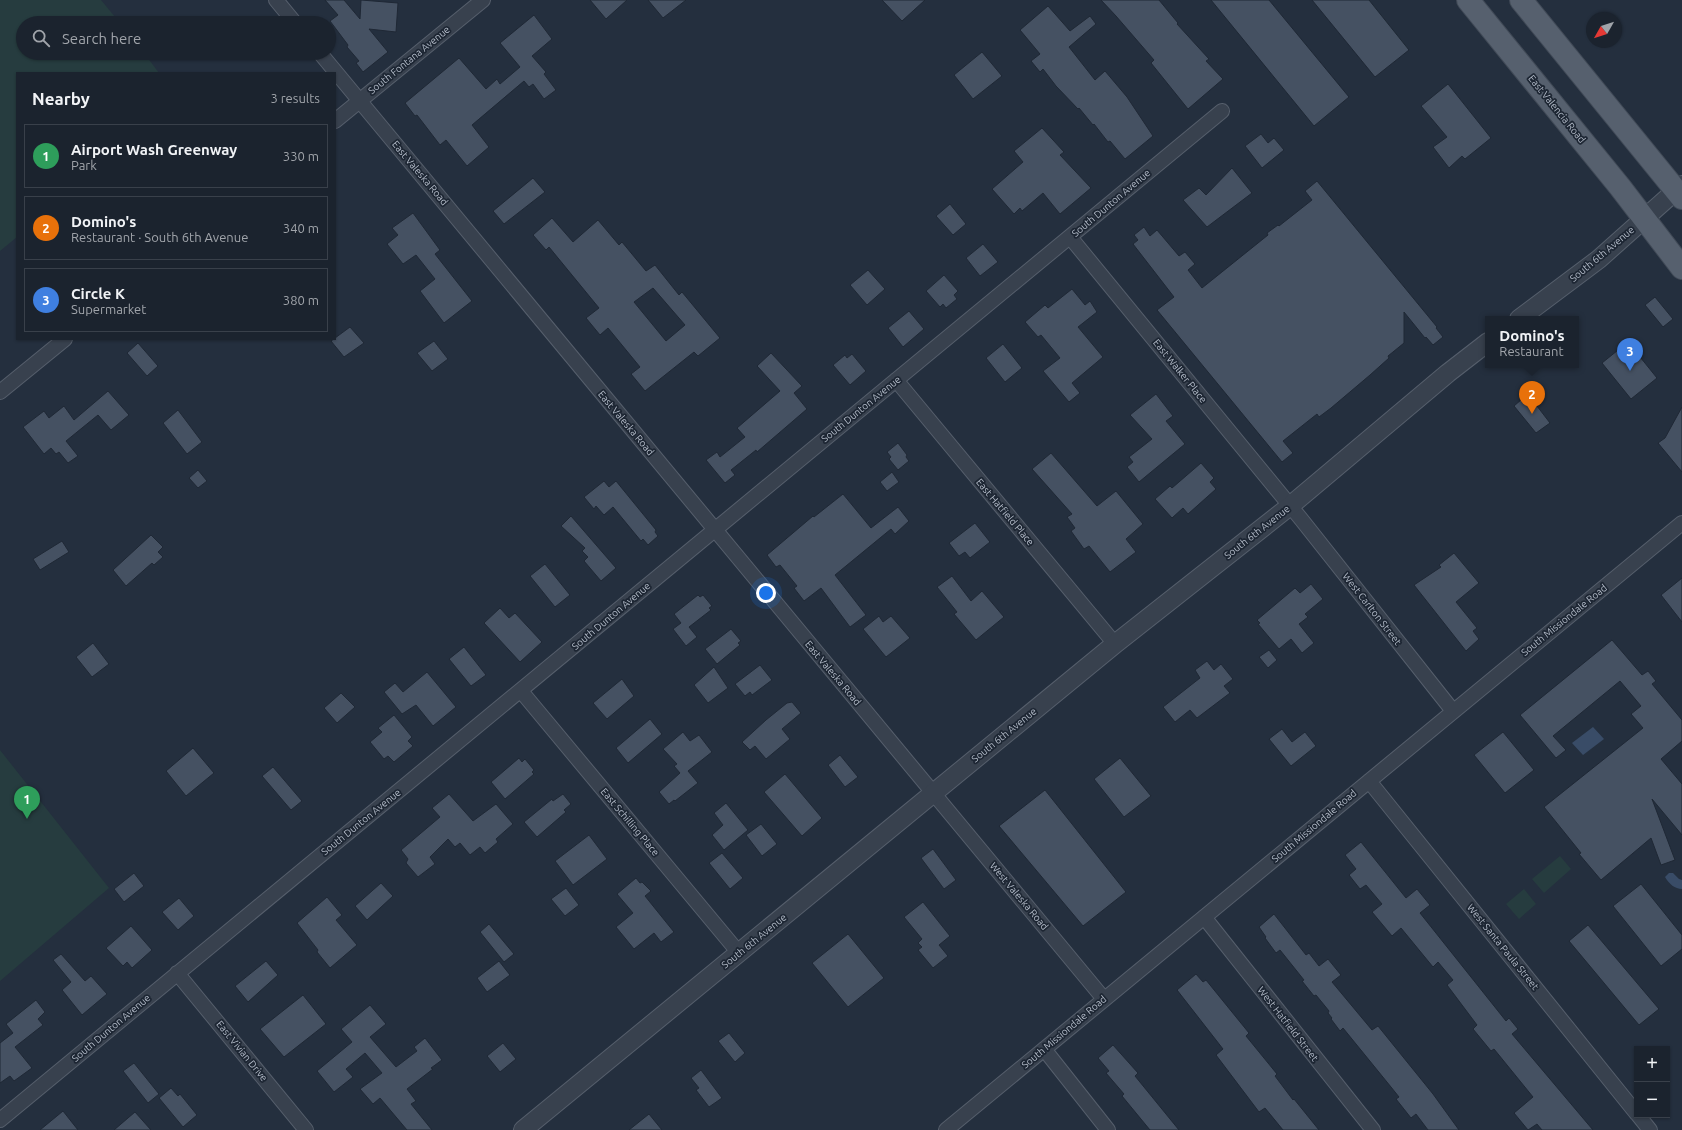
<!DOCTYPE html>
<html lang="en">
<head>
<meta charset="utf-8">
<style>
  :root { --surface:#1b232e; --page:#282f3a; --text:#f1f3f6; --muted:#a0a4aa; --line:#39404a; --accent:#8ab4f8 }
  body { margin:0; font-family:Ubuntu,sans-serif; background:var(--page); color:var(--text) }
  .controls { position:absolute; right:12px; bottom:12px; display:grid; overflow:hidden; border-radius:0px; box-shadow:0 1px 3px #0004 }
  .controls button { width:36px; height:36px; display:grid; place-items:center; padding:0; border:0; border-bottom:1px solid var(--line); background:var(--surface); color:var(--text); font:20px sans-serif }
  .compass { position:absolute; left:1586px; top:12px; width:36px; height:36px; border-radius:50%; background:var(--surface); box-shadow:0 1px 3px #0004; rotate:231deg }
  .you { position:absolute; left:766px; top:593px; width:14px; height:14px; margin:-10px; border:3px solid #fff; border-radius:50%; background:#1a73e8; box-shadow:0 0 0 6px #1a73e833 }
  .badge { display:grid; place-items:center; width:26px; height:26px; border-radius:50%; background:var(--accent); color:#fff; font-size:13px; font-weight:700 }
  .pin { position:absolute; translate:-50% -33px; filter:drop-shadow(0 1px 2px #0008) }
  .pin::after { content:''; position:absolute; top:21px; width:14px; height:12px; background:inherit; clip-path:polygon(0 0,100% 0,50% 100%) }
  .popup { position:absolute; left:1485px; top:316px; width:94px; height:52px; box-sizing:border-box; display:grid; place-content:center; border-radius:0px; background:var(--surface); filter:drop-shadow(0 1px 3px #0005); font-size:13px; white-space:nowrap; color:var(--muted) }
  .popup b { font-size:15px; color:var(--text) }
  .popup::after { content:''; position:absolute; left:50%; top:100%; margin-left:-8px; border:8px solid transparent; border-top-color:var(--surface) }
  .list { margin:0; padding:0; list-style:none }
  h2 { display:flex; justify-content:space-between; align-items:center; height:52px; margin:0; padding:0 16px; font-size:17px }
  h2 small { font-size:13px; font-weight:400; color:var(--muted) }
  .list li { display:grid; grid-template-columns:26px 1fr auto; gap:12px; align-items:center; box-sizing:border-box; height:64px; margin:0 8px 8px; padding:0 8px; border:1px solid var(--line); border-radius:0px }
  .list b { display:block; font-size:15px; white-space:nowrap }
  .list p { margin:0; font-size:13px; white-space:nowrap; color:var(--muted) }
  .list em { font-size:13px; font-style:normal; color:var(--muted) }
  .icon { flex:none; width:22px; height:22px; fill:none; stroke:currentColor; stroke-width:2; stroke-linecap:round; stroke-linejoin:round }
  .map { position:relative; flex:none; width:1682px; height:1130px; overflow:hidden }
  .search { position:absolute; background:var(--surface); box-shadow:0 1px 3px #0004; left:16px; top:16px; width:320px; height:44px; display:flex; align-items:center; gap:10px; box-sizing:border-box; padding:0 14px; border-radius:22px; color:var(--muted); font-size:15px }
  .panel { position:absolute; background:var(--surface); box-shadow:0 1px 3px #0004; left:16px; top:72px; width:320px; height:268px; border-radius:0px }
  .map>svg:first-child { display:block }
</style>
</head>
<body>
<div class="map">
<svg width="1682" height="1130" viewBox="0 0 1682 1130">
  <rect width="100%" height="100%" fill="#242f3e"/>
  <path fill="#263c3f" d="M0,0H101L120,23H23V53H144L159,73H17V237L0,251Z
    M0,750L109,888L0,981Z
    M1560,856L1571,869L1544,893L1532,879Z
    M1524,889L1536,904L1519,919L1506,904Z"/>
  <path fill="#394c67" d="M1593,727L1604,739L1583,755L1572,743Z
    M1669,873H1673L1679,879L1682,880V889C1675,889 1669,884 1665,877Z"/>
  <path fill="#455162" stroke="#1f2835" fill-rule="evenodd" d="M325,0H344L360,19L361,0L398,3L396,32L369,29L388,52L363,72L356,63L359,61L347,47L348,45L330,21L338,15Z
    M590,0H627L606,19Z
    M648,0H686L663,18Z
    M882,0H925L902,21Z
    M1101,0H1159L1178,23L1177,24L1209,59L1206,61L1223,79L1188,109L1151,63L1154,60L1116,16Z
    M1211,0H1269L1349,97L1314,126Z
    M1312,0H1369L1409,50L1375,77Z
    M1048,6L1070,31L1090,16L1096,24L1069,47L1095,80L1105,71L1127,97L1153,136L1125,159L1110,141L1108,142L1094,124L1093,125L1079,108L1078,109L1056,86L1043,69L1040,72L1031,61L1040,54L1020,30Z
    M534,15L552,39L532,56L546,72L544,74L556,90L544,99L533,84L529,87L524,81L472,125L489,147L467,166L446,140L440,145L417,115L415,116L405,103L459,58L486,89L497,79L500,84L520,67L500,43Z
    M982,52L1002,76L973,99L954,75Z
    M1448,84L1491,138L1465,159L1462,156L1449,168L1433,147L1447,137L1421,106Z
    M1042,128L1064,152L1060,155L1091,188L1060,214L1043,193L1022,211L1020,208L1014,214L992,189L1023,162L1014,151Z
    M1261,134L1268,143L1274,138L1284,150L1262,168L1245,146Z
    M1232,168L1252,193L1207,227L1183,200L1199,188L1206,195Z
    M533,178L545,192L504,224L493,211Z
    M1317,181L1437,327L1436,328L1443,337L1433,345L1426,337L1425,338L1404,312V343L1388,356L1389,358L1370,375L1331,408L1319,417L1317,414L1283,441L1293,453L1282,462L1157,310L1174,297L1133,244L1138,240L1134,235L1144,227L1150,236L1157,230L1179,256L1185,252L1195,264L1188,270L1202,288L1268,235L1267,233L1278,225L1279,226L1312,200L1305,191Z
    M950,204L966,224L953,235L936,216Z
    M413,213L440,250L435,254L472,301L444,323L420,291L435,279L416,255L403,264L387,244L398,235L392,228Z
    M552,218L573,242L598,220L619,245L622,242L646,271L655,265L679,295L682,292L720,338L698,356L694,352L645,391L631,374L640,367L608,328L600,335L586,318L599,308L549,247L546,250L533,235ZM653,288L685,325L666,341L634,302Z
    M983,244L998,262L980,276L966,258Z
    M868,270L885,289L867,305L850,285Z
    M944,275L958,291L954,295L957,299L946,308L943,304L940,307L926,291Z
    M1072,289L1085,305L1090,301L1097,312L1078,327L1103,357L1072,383L1080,393L1069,402L1043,371L1060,358L1041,335L1038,337L1025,322L1045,305L1048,308Z
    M1655,297L1673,319L1663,327L1645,305Z
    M909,311L924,329L903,347L888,328Z
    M350,327L364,343L344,357L331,341Z
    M434,341L448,359L432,371L417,353Z
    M1628,342L1657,378L1631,399L1602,363Z
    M138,343L158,366L147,376L127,353Z
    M1003,344L1022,368L1005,382L986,358Z
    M771,353L802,386L794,393L807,409L757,452L756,450L731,470L735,475L725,483L706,460L717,452L720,457L745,437L737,428L780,391L757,366Z
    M852,354L866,371L850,385L833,365L845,355L847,358Z
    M108,391L129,415L111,430L98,415L66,441L78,456L68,463L59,452L56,454L51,448L44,454L23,427L44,411L49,418L64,406L74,420Z
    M1530,392L1540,404L1537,406L1550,423L1536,433L1514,406Z
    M1156,394L1173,416L1166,421L1185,444L1139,482L1127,467L1133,462L1129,457L1152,439L1130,415Z
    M1682,407V472L1658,443L1665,438Z
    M178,410L202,442L187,454L163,423Z
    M898,443L907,455L906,457L909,461L898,470L889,459L891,457L887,452Z
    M1051,453L1097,506L1116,491L1143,524L1126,539L1136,552L1110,572L1089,546L1084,549L1071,531L1075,528L1067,517L1072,514L1032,469Z
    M1201,463L1214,478L1210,482L1216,489L1188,514L1183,508L1172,518L1155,499L1170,486L1172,488Z
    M198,470L207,481L198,488L189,478Z
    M892,472L899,482L887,491L880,482Z
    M604,481L609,487L616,481L656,530L655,532L658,536L648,545L643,539L641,541L613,507L604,515L596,506L594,509L584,497Z
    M843,494L871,528L898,507L909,521L895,534L891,529L835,575L866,615L850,627L821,588L804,601L794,588L797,586L780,565L776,567L767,555L813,516L814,517Z
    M571,516L616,568L601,581L584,561L588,557L582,551L585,548L561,526Z
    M975,523L990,542L970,558L965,552L959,556L949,543Z
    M151,535L163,547L158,552L163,557L154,565L152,563L126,586L113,570Z
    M62,541L69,552L40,570L33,559Z
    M1454,553L1479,583L1456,602L1477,628L1473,631L1479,639L1466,651L1414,585L1441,567L1439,565Z
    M545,564L570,595L555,607L530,576Z
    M952,576L971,601L982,591L1004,617L976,640L954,614L957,612L937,587Z
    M1682,578V622L1661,595Z
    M1311,584L1323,599L1305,614L1308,617L1299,624L1314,643L1302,653L1291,639L1279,649L1258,624L1260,623L1257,620L1295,588L1300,593Z
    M698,595L700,597L703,595L712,606L709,608L711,610L689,627L697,637L686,646L673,629L681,623L674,614Z
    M500,608L509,618L515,613L542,642L520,662L484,623Z
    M879,616L883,622L891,616L910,638L886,657L863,629Z
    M731,629L741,641L738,643L740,645L717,664L705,649Z
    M1612,640L1642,675L1648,671L1656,681L1652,684L1682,720V741L1661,759L1682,784V835L1652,799L1675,860L1661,865L1651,838L1601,880L1579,854L1581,853L1544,807L1643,728L1631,714L1641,706L1620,681L1553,736L1566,750L1556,758L1520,715Z
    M93,643L109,664L92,677L76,657Z
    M464,647L486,675L471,686L449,659Z
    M1269,650L1277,660L1268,668L1259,657Z
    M1207,661L1214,670L1221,664L1233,679L1224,686L1230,693L1197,718L1190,710L1175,722L1163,707L1200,678L1195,670Z
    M760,665L772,680L752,695L750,692L745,696L735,684Z
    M714,667L728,688L708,703L694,685Z
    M427,672L456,707L433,726L416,705L402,714L384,692L395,683L403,692Z
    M622,679L634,696L607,719L593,703Z
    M341,693L355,707L337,723L324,708Z
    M792,702L801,713L782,729L790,739L766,759L755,746L750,750L742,742L766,720L787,703Z
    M394,715L412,737L408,741L413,746L394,762L388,756L384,759L370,742L382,732L378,728Z
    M650,719L662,734L628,763L616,748Z
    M1282,729L1292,742L1305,732L1316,746L1291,766L1269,739Z
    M683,732L690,741L699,735L712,752L688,771L698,783L675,801L674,800L669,804L659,792L680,773L674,766L677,764L663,749Z
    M1503,732L1534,770L1505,793L1474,755Z
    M193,748L214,773L186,796L166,771Z
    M840,755L858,777L845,787L828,765Z
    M519,758L522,762L525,759L534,770L532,772L534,774L505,799L491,782Z
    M1120,758L1151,796L1124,817L1094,779Z
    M273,767L302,801L291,810L262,776Z
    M785,774L822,818L802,836L764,792Z
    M1045,790L1126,892L1083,926L999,826Z
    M449,794L473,821L496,804L513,824L496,839L498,842L485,853L480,847L470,855L460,843L455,847L448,839L430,857L435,864L418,877L406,863L408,859L401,850L440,817L432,808Z
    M563,794L571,804L564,810L566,812L537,837L524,822L552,799L553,801Z
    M726,803L748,830L724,850L712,835L723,825L714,813Z
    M761,824L777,844L762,856L746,835Z
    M589,835L607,859L573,885L555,861Z
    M1361,842L1406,898L1417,889L1430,905L1420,913L1506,1021L1509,1018L1518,1029L1512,1034L1593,1130H1542L1537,1124L1528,1130L1514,1113L1533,1097L1494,1049L1491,1051L1473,1029L1477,1025L1447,985L1453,980L1438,962L1433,967L1401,928L1392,936L1372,912L1382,904L1366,885L1360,889L1349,875L1356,869L1345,855Z
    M933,849L956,880L944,889L921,858Z
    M722,853L743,878L730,889L709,863Z
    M134,873L144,886L124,902L114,889Z
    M636,878L640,883L642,882L651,891L645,896L674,932L661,942L654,933L634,949L616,927L633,913L617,894Z
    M381,883L393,896L367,920L355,906Z
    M1641,884L1682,935V949L1661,966L1613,906Z
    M566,888L579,905L565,916L551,899Z
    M327,897L342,915L336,920L357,945L330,968L317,952L318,950L297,923Z
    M179,898L194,916L178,930L162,912Z
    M923,902L950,936L939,945L948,956L933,968L918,950L922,947L918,943L922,939L904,917Z
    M1274,914L1306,955L1309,953L1319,966L1328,959L1341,975L1332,982L1372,1030L1378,1026L1433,1094L1459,1130H1428L1416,1114L1411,1118L1396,1099L1399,1097L1391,1087L1343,1028L1340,1031L1331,1019L1332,1018L1328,1013L1329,1011L1316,995L1314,996L1302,981L1304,980L1280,950L1276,953L1265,938L1266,937L1259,927Z
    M489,924L514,954L504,962L480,932Z
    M1588,925L1659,1009L1639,1025L1569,941Z
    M131,926L152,950L132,968L127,962L123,966L106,948Z
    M848,934L884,978L848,1007L812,963Z
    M61,954L85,981L91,976L107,994L82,1015L62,990L71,982L53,960Z
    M266,961L278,975L248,1002L235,986Z
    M499,961L510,975L487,992L477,978Z
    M1196,974L1203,982L1206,980L1249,1033L1246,1036L1277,1074L1275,1076L1293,1100L1294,1099L1319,1130H1283L1265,1108L1259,1112L1216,1055L1223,1049L1177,990Z
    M303,995L326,1024L284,1057L260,1029Z
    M36,1000L45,1012L38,1019L43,1025L15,1047L32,1068L14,1081L10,1076L0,1083V1043L13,1033L6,1024Z
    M370,1005L386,1024L370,1037L396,1067L417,1051L414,1047L425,1038L442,1060L431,1068L433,1069L407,1089L416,1101L411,1104L432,1130H407L380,1098L373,1104L360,1089L382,1073L365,1053L346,1069L353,1077L334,1092L317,1071L352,1042L341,1029Z
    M729,1033L745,1053L735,1062L718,1041Z
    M503,1043L516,1059L500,1072L487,1056Z
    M1113,1045L1138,1073L1135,1076L1179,1130H1150L1122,1096L1124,1094L1106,1073L1109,1071L1098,1058Z
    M134,1063L159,1094L148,1103L123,1071Z
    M701,1070L722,1098L709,1107L696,1090L699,1088L691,1078Z
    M171,1088L178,1096L180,1094L197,1115L183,1127L159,1098Z
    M63,1111L78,1130H40Z
    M135,1112L151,1130H114Z
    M649,1114L662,1130H629Z"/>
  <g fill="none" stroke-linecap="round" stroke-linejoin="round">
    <g stroke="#565f6c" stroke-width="16">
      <path id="minor" d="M276,0L295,23
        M320,53L1104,999
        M335,121L483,0
        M1070,237L1301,519L1453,711
        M896,380L1115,644
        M0,392L65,339
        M521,691L739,953
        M1369,781L1637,1114
        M1204,917L1373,1130
        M177,973L306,1130
        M1044,1049L1108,1130
        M1638,1115L1650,1130
        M0,1120L1222,111
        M946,1130L1682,523"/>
    </g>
    <g stroke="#565f6c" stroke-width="20">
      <path id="tertiary" d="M1519,319L1599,259L1682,185
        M523,1130L1115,644L1290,506L1448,373L1488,342"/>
    </g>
    <g stroke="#414a57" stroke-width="24">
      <path id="primary" d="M1468,0L1620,187L1682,268
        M1521,0L1682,198"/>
    </g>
    <use href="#minor" stroke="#38414e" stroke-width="14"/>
    <use href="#tertiary" stroke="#38414e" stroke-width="18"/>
    <use href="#primary" stroke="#56606e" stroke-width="22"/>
  </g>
  <g text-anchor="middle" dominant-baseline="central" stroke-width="3.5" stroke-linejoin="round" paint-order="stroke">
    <g font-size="10" fill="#b4bcc9" stroke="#1d2633">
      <text transform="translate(409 60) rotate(-39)">South Fontana Avenue</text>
      <text transform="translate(1557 109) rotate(51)">East Valencia Road</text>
      <text transform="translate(420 173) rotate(50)">East Valeska Road</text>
      <text transform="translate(1111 203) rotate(-40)">South Dunton Avenue</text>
      <text transform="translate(1602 254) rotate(-40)">South 6th Avenue</text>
      <text transform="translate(1180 371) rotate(51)">East Walker Place</text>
      <text transform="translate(861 409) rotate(-39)">South Dunton Avenue</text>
      <text transform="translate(626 423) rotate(50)">East Valeska Road</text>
      <text transform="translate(1005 512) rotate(50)">East Hatfield Place</text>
      <text transform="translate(1257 532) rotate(-38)">South 6th Avenue</text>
      <text transform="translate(1372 609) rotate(52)">West Carlton Street</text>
      <text transform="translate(611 616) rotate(-40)">South Dunton Avenue</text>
      <text transform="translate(1564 620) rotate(-39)">South Missiondale Road</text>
      <text transform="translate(833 673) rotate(50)">East Valeska Road</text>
      <text transform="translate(1004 735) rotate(-39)">South 6th Avenue</text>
      <text transform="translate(361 822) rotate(-39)">South Dunton Avenue</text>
      <text transform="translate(630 822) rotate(50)">East Schilling Place</text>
      <text transform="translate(1314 826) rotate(-40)">South Missiondale Road</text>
      <text transform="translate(1019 896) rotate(50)">West Valeska Road</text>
      <text transform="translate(754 941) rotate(-39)">South 6th Avenue</text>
      <text transform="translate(1503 947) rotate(51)">West Santa Paula Street</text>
      <text transform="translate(1288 1024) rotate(52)">West Hatfield Street</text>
      <text transform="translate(111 1028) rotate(-40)">South Dunton Avenue</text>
      <text transform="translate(1064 1032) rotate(-40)">South Missiondale Road</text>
      <text transform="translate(242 1051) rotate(51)">East Vivian Drive</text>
    </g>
  </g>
</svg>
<div class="controls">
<button>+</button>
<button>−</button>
</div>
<svg class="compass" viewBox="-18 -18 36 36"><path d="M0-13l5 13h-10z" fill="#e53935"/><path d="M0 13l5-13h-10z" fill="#a0a4aa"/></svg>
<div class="you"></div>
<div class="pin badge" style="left:27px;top:819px;background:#2e9e5b">1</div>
<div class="pin badge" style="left:1532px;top:414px;background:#e8710a">2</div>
<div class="popup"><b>Domino's</b>Restaurant</div>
<div class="pin badge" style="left:1630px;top:371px;background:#3f7fe0">3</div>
<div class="search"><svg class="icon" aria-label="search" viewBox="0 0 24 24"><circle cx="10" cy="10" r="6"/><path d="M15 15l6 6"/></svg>Search here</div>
<section class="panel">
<h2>Nearby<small>3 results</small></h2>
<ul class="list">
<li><span class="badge" style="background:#2e9e5b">1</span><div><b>Airport Wash Greenway</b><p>Park</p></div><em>330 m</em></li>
<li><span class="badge" style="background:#e8710a">2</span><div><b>Domino's</b><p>Restaurant · South 6th Avenue</p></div><em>340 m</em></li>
<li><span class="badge" style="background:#3f7fe0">3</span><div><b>Circle K</b><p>Supermarket</p></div><em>380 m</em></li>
</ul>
</section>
</div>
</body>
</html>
